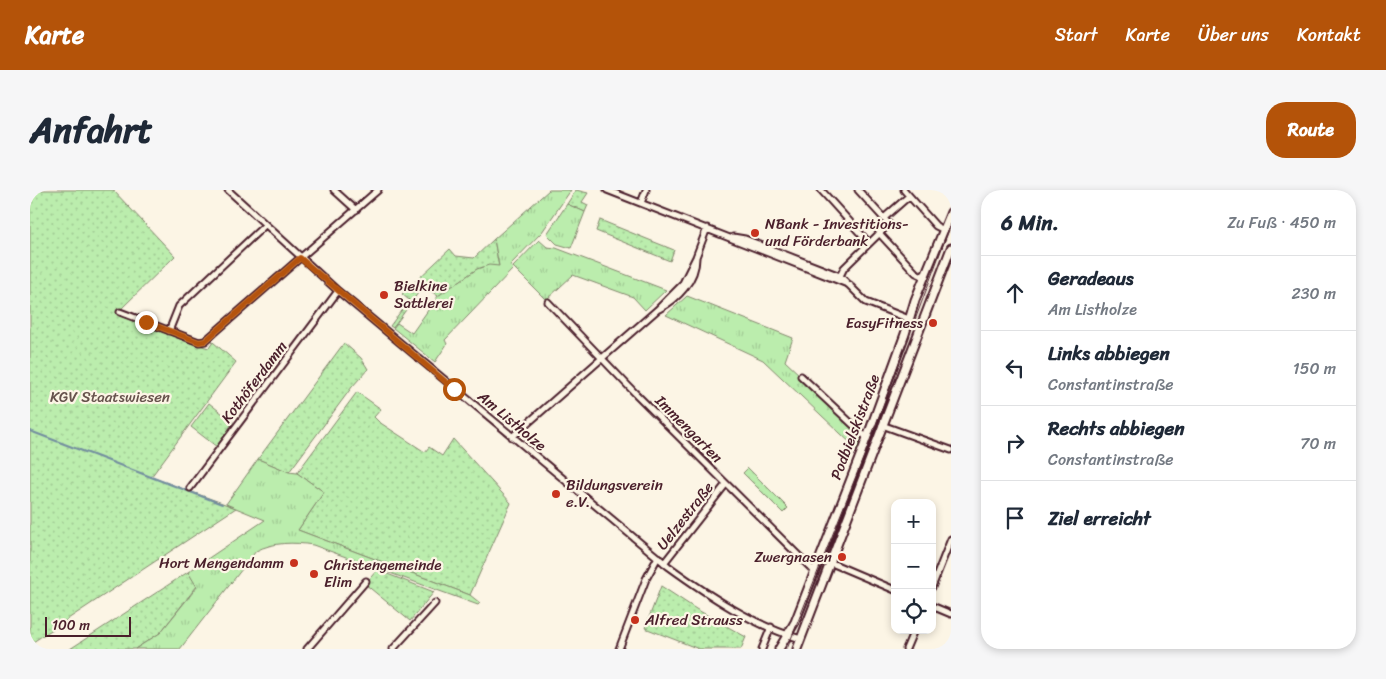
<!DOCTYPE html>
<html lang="de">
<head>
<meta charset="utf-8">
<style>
  :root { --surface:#fff; --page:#f6f6f7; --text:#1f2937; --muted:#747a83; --line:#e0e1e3; --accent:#b45309 }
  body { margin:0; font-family:Sriracha,sans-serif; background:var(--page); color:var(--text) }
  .controls { position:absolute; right:15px; bottom:15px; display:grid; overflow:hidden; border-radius:10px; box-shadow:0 2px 8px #0003 }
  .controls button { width:45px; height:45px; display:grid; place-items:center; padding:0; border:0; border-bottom:1px solid var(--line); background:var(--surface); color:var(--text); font:25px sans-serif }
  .scale { position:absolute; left:15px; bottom:12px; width:86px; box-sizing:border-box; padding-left:5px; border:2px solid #4a1f2b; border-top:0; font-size:14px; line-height:18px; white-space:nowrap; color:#4a1f2b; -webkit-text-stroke:4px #fcf5e5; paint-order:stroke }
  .stop { position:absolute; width:15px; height:15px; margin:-11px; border:4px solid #b45309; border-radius:50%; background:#fff }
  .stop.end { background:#b45309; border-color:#fff; box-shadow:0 1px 5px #0008 }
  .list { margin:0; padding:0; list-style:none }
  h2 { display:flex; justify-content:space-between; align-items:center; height:65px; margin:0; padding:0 20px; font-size:21px }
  h2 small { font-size:16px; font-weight:400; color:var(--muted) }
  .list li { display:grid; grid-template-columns:32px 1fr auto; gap:15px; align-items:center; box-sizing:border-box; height:75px; padding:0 20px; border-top:1px solid var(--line) }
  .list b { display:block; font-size:19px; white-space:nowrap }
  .list p { margin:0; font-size:16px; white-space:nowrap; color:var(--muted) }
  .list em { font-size:16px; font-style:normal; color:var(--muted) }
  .icon { flex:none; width:28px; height:28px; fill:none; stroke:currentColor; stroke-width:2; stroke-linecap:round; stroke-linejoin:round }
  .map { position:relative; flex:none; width:921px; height:459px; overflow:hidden; border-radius:20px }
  header { display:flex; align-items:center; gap:30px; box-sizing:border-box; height:70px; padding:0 25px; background:var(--accent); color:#fff }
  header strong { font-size:24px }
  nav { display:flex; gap:28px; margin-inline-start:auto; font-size:18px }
  .intro { display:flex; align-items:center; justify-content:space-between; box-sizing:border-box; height:120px; padding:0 30px }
  h1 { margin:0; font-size:35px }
  .button { padding:12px 22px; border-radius:20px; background:var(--accent); color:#fff; font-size:18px; font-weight:700 }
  main { display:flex; gap:30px; padding:0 30px }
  aside { flex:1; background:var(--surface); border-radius:20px; box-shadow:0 2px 8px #0003 }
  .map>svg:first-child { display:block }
</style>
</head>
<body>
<header>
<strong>Karte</strong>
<nav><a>Start</a><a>Karte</a><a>Über uns</a><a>Kontakt</a></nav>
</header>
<div class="intro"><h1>Anfahrt</h1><a class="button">Route</a></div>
<main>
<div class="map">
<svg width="921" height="459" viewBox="0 0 921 459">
  <defs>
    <pattern id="grass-dots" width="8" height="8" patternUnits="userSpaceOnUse" patternTransform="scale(1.25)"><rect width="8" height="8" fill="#bbedad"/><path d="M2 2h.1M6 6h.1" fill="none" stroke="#a2cb95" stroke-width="1.8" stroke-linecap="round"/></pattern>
    <pattern id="park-tufts" width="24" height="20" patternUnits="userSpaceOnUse" patternTransform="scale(1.25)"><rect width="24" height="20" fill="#bbedad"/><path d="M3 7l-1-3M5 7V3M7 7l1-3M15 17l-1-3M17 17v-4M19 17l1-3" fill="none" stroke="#a2cb95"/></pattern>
  </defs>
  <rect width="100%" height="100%" fill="#fcf5e5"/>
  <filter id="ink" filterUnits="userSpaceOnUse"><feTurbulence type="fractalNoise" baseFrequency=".02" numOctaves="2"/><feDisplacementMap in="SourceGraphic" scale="10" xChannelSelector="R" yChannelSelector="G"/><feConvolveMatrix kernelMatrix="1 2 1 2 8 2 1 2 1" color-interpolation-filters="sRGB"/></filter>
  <g filter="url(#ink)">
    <path fill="url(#grass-dots)" stroke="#82866c" d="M0,0H83L145,66L90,120L88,125L161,153L179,158L183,152L206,172L121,287L206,318L0,454Z
      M546,0L558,3L552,12L558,15L555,22L537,14Z
      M570,30L644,60L640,71L566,41Z
      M464,49L469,77L447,79L408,106L393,96L363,138L360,136L379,110L372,104L420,59L426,66L444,68Z
      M314,153L331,168L338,179L322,197L259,282L228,269Z
      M327,202L351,219L344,227L349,232L395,262L399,257L412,266L423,249L481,313L440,405L268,340L294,302L267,283Z
      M179,213L203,232L187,257L161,237Z
      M718,278L758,318L753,323L713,283Z
      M347,380L404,402L380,431L335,394Z
      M158,382L167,396L130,443L105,459H40Z
      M631,396L666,419L716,447L711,459H669L615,438Z"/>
    <path fill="url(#park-tufts)" stroke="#82866c" d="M519,0H541L512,42L480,75L483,79L415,150L417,154L405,172L363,138L367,133L382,143L408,106L447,79L459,75L469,76L464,49Z
      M537,14L555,22L541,58L527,54L517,44Z
      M509,50L517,57L526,58L636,100L615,120L603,107L543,85L516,110L483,77Z
      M657,106L763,148L755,171L834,245L829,261L733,170L636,125Z
      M228,269L259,282L267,283L294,302L268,340L440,405L450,413L448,415L283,355C264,352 243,352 226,361L150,459H105L130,443L167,397L158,382L235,330L196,314Z"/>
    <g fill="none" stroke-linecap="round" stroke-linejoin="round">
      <path stroke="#728d9f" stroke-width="2" d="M0,241L192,314"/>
      <g stroke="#4a1f2b" stroke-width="9">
        <path id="street" d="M198,0L308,101L638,376C678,405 724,436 771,449
          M304,0L326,20
          M577,0L820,95
          M791,0L839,53
          M874,0L906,36L914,40
          M611,13L616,0
          M854,28L879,6
          M849,43L886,83L895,87
          M703,47L715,49L810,86L836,112L879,129
          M810,86L814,78L859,34L828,0
          M518,112L605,203L784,381
          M629,119C648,109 666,90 666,68
          M90,122L169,152L175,151L348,0
          M139,141L149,116L235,35
          M771,186L837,248
          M852,235L921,260
          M482,247L627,120L652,95L666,67L677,38
          M160,298L308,101
          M799,372L865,400
          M634,373L696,294
          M902,397L921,349
          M902,416L921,424
          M277,459L336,391
          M363,459L405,413
          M589,459L616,389L628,367
          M732,459L741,437
          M876,459L884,440"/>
      </g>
      <g stroke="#4a1f2b" stroke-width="11">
        <path id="secondary" d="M749,459L765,432L837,248L875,144L885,110L921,22
          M767,459L921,58"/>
      </g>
      <use href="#street" stroke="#fcf5e5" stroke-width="5"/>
      <use href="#secondary" stroke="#fcf5e5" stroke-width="7"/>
      <path stroke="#4a1f2b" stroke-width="1" d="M757,459L834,266L921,34"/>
    </g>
  </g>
  <g fill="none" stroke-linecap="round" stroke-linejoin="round" filter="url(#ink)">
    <path stroke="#b45309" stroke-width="6" d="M116,132L169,152L175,151L270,68L424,199"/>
  </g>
  <g fill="#c8321e" stroke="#fcf5e5" stroke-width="2">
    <circle cx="725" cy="43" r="5"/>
    <circle cx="354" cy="105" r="5"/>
    <circle cx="903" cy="133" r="5"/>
    <circle cx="526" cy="304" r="5"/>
    <circle cx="812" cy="367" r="5"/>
    <circle cx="264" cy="373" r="5"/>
    <circle cx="284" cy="384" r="5"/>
    <circle cx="605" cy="430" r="5"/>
  </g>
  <g text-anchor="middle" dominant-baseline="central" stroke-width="4.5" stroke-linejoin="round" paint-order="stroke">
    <g font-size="15" fill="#4a1f2b" stroke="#fcf5e5" text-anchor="start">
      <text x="735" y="34">NBank - Investitions-<tspan x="735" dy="17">und Förderbank</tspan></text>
      <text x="364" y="96">Bielkine<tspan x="364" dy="17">Sattlerei</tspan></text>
      <text x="893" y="133" text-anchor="end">EasyFitness</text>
      <text x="536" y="295">Bildungsverein<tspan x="536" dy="17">e.V.</tspan></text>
      <text x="802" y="367" text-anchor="end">Zwergnasen</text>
      <text x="254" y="373" text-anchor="end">Hort Mengendamm</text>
      <text x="294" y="375">Christengemeinde<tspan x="294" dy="17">Elim</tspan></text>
      <text x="615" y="430">Alfred Strauss</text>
    </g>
    <g font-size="15" fill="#4a1f2b" stroke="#fcf5e5">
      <text transform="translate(224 192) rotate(-53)">Kothöferdamm</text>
      <text transform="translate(482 231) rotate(40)">Am Listholze</text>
      <text transform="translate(825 237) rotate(-69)">Podbielskistraße</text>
      <text transform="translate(659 239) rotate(45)">Immengarten</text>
      <text transform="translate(655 326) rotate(-52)">Uelzestraße</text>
    </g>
    <g font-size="15" fill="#66524c" stroke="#fcf5e5">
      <text x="80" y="207">KGV Staatswiesen</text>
    </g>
  </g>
</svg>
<div class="controls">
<button>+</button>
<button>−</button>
<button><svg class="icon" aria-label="locate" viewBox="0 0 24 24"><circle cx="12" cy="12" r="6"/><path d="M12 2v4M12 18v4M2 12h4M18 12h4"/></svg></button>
</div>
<div class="scale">100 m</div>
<div class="stop" style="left:424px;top:199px"></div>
<div class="stop end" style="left:116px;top:132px"></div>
</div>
<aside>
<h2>6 Min.<small>Zu Fuß · 450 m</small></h2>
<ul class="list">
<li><svg class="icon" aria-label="ahead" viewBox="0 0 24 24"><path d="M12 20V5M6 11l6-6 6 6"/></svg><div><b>Geradeaus</b><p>Am Listholze</p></div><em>230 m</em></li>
<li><svg class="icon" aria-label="left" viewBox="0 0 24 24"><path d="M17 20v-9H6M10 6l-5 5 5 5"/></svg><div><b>Links abbiegen</b><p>Constantinstraße</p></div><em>150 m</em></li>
<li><svg class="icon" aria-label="right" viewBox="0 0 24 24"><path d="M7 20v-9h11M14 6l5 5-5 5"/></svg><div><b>Rechts abbiegen</b><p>Constantinstraße</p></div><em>70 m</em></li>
<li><svg class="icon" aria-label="arrive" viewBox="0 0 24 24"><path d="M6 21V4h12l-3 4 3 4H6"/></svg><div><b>Ziel erreicht</b></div></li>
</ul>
</aside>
</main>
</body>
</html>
